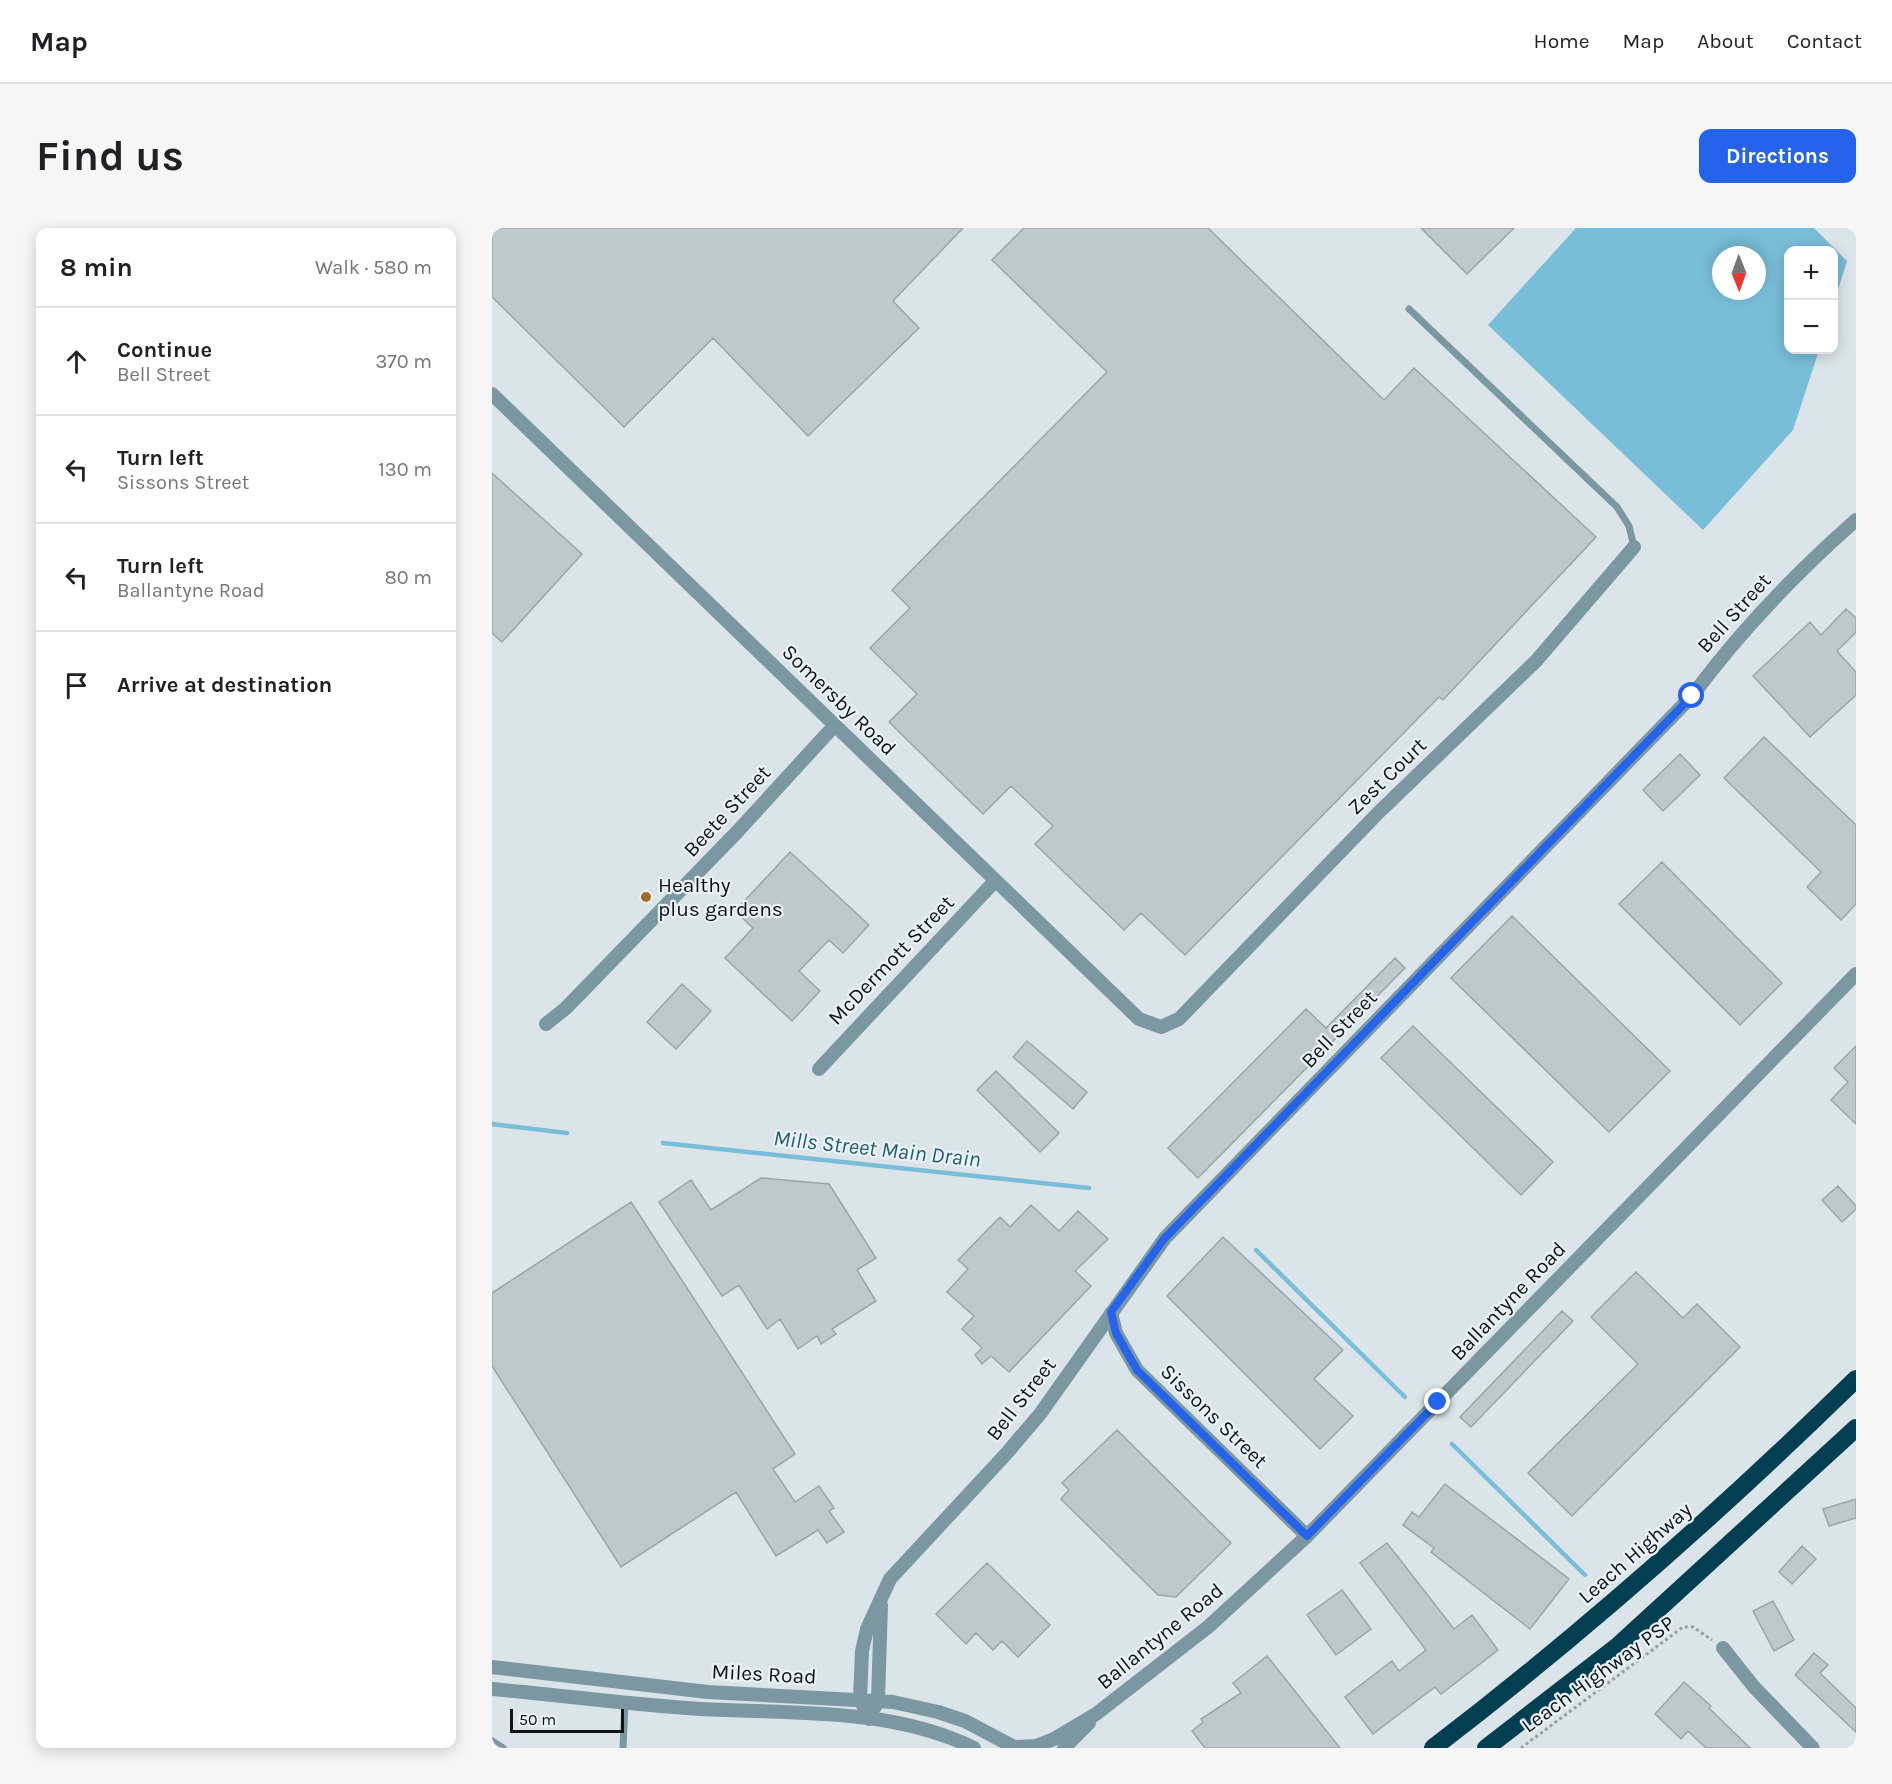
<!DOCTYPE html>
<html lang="en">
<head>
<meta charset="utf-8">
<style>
  :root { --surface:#fff; --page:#f6f6f6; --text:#202124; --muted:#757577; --line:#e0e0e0; --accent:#2563eb }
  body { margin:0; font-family:Karla,sans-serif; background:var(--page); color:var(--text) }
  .controls { position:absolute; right:18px; top:18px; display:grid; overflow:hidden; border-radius:12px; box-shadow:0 3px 15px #0003 }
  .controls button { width:54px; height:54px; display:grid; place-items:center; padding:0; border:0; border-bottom:2px solid var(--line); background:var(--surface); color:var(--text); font:30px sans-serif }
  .compass { position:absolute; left:1220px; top:18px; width:54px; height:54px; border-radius:50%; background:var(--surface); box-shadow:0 3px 15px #0003; rotate:179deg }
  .scale { position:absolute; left:18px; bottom:15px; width:114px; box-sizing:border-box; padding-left:6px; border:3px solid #101315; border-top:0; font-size:16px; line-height:21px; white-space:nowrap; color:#101315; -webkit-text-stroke:4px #e9f2f6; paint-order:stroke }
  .stop { position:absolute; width:18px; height:18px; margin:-14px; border:4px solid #2563eb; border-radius:50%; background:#fff }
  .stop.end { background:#2563eb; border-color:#fff; box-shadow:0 2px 6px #0008 }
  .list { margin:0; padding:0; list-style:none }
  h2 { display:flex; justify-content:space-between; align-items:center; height:78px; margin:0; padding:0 24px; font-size:26px }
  h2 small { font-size:20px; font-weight:400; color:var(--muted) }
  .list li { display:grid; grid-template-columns:39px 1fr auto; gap:18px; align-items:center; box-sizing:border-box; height:108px; padding:0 24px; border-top:2px solid var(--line) }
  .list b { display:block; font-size:22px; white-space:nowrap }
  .list p { margin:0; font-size:20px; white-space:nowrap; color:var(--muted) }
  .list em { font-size:20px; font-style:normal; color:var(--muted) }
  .icon { flex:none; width:33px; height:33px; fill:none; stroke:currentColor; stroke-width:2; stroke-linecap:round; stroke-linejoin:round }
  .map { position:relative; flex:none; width:1364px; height:1520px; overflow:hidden; border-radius:12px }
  header { display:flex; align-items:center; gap:36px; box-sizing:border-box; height:84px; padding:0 30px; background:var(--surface); border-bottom:2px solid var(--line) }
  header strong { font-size:28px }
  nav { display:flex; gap:33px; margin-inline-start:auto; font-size:21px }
  .intro { display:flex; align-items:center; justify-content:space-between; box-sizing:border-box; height:144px; padding:0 36px }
  h1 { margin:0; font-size:42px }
  .button { padding:15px 27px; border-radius:12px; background:var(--accent); color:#fff; font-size:21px; font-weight:700 }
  main { display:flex; gap:36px; padding:0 36px }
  aside { flex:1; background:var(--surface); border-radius:12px; box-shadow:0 3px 15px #0003 }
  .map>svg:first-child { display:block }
</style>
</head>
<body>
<header>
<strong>Map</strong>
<nav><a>Home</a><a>Map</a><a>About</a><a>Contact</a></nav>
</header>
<div class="intro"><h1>Find us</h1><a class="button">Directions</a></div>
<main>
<aside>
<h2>8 min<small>Walk · 580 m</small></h2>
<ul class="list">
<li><svg class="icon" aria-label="ahead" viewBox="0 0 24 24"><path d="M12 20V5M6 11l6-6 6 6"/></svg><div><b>Continue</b><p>Bell Street</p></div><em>370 m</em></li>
<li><svg class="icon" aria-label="left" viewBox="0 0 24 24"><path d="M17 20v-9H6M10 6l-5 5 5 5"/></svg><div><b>Turn left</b><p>Sissons Street</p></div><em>130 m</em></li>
<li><svg class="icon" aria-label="left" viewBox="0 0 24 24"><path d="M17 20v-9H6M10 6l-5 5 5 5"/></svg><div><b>Turn left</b><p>Ballantyne Road</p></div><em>80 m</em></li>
<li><svg class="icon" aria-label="arrive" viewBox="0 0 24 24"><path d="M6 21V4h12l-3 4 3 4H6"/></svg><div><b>Arrive at destination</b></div></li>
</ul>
</aside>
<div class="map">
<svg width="1364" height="1520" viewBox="0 0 1364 1520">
  <rect width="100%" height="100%" fill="#dbe5e9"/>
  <path fill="#79bed8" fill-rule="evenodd" d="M1084,0H1322L1355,33L1342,74V22H1296V122H1327L1301,202L1211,302L996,97ZM1229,27H1265V63H1229Z"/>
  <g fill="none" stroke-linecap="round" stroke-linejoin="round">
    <path stroke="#79bed8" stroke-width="4.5" d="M0,896L75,905
      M171,915L597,960
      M764,1022L913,1169
      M960,1216L1093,1347"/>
  </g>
  <path fill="#bfc8cc" stroke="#9ca5a8" stroke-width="1.5" d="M0,0H471L401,73L427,100L316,208L221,110L132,199L0,69Z
    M532,0H716L892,172L922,140L1104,309L951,472L947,469L693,727L649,685L632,702L543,616L561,598L519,558L491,586L397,494L425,466L378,420L418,380L400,362L615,144L500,32Z
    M929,0H1022L975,46Z
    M0,245L90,326L10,414L0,405Z
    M1354,381L1364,390V404L1345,423L1364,444V467L1318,509L1261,448L1318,394L1329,407Z
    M1272,509L1364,597V676L1349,692L1315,659L1329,644L1232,550Z
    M1188,526L1208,547L1171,583L1151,562Z
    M298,624L377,697L351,725L337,712L307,743L328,763L300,793L233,730L261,700L243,683Z
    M1170,634L1290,755L1248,797L1127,676Z
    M1020,688L1178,843L1117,904L959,750Z
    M903,730L913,740L706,950L676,920L814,781L834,800Z
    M190,756L219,783L184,821L155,794Z
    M921,798L1061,934L1029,967L889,830Z
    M535,813L595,864L581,881L521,829Z
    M1364,818V896L1339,872L1356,854L1342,840Z
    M504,843L567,905L548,924L485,862Z
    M269,950L337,956L384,1030L365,1042L384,1073L340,1101L344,1106L329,1116L325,1108L306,1121L288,1091L275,1101L247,1057L230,1068L167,974L199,952L219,982Z
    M1346,958L1364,978V981L1350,994L1330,972Z
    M139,974L303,1226L281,1241L303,1274L327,1258L342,1280L337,1283L352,1304L335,1315L326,1302L284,1328L244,1264L129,1339L0,1138V1065Z
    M539,977L567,1003L586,983L616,1011L583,1043L599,1058L517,1144L499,1128L490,1136L483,1127L490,1120L470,1101L482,1088L455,1064L476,1041L466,1032L508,989L518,999Z
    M731,1009L851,1122L822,1151L861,1188L828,1221L675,1068Z
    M1144,1044L1191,1090L1205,1076L1248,1119L1080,1288L1036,1245L1146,1136L1099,1089Z
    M1070,1083L1081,1093L979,1199L968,1189Z
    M625,1202L739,1315L684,1369L666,1367L569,1271L577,1262L570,1255Z
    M953,1256L1077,1351L1038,1401L939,1324L942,1320L911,1297L920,1284L927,1289Z
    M1364,1271V1290L1337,1298L1331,1281Z
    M895,1315L962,1401L980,1387L1006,1422L949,1466L943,1459L881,1506L853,1469L900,1433L907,1443L934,1422L868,1335Z
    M1310,1318L1324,1331L1300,1356L1287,1344Z
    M495,1335L558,1397L526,1429L510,1413L501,1422L484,1405L474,1416L444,1386Z
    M850,1362L879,1401L844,1427L815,1387Z
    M1281,1373L1302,1412L1282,1423L1261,1383Z
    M1322,1425L1336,1437L1328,1445L1364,1480V1504L1303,1447Z
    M775,1428L848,1520H713L700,1503L711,1494L709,1491L749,1465L741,1455Z
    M1192,1454L1219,1478L1217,1480L1258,1520H1214L1196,1503L1189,1511L1163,1486Z"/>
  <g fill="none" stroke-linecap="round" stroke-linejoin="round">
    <path stroke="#979fa2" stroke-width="3" stroke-dasharray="3 3" stroke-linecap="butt" d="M1029,1520L1191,1399H1201L1220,1412"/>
    <path stroke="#7b97a2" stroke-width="7" d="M917,81L1125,279L1137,298L1142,319
      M0,1513L11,1520
      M131,1520L133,1474"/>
    <path stroke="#7b97a2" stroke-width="14" d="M0,166L647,791L669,799L687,791L886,585L1044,433L1142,319
      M54,796L74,780L245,604L343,497
      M327,841L503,653
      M619,1085L624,1105L645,1142L815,1308
      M1231,1420L1262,1459L1321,1520
      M0,1439L216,1464L401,1474L446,1484L473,1493L522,1519L544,1518L562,1511L604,1486L716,1399L815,1308L1364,746
      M0,1461C69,1467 139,1477 209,1481C300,1486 398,1479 482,1520
      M383,1479L386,1472L389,1377
      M377,1491L368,1471L370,1423L375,1401L398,1351L514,1226L548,1186L673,1010L1200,468C1248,403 1304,345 1364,292
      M572,1520L597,1495"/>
    <path stroke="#033f50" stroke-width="18" d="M941,1520C1090,1406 1230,1282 1364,1151
      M994,1520L1127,1417L1364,1200"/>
  </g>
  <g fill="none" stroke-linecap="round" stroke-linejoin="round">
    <path stroke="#2563eb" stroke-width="8" d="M946,1174L815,1308L645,1142L624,1105L619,1084L672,1011L1200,468"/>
  </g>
  <circle fill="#a06f23" stroke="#e9f2f6" stroke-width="2" cx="154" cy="669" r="6"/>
  <g text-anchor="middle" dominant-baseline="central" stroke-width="4.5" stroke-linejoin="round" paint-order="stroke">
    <g font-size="21" fill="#101315" stroke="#e9f2f6">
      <text transform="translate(1242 385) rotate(-48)">Bell Street</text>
      <text transform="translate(347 472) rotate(44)">Somersby Road</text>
      <text transform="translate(895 548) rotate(-44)">Zest Court</text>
      <text transform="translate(235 583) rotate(-47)">Beete Street</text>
      <text transform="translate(399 732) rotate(-46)">McDermott Street</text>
      <text transform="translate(847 801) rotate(-46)">Bell Street</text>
      <text transform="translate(1016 1073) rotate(-46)">Ballantyne Road</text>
      <text transform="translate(529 1171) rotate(-52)">Bell Street</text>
      <text transform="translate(722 1188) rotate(44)">Sissons Street</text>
      <text transform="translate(1143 1325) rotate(-41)">Leach Highway</text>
      <text transform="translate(668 1408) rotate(-39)">Ballantyne Road</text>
      <text transform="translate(272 1446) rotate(3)">Miles Road</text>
      <text transform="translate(1106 1446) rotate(-36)">Leach Highway PSP</text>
    </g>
    <g font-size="21" fill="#101315" stroke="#e9f2f6" text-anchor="start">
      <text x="166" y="657">Healthy<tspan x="166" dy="24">plus gardens</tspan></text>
    </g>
    <g font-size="22" font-style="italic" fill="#235b6d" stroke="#e9f2f6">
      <text transform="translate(385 921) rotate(6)">Mills Street Main Drain</text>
    </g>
  </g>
</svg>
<div class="controls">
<button>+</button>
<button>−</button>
</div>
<svg class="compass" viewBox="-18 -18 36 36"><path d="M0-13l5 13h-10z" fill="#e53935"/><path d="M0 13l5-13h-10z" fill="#757577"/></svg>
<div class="scale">50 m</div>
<div class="stop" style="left:1200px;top:468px"></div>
<div class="stop end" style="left:946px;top:1174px"></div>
</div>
</main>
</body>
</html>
